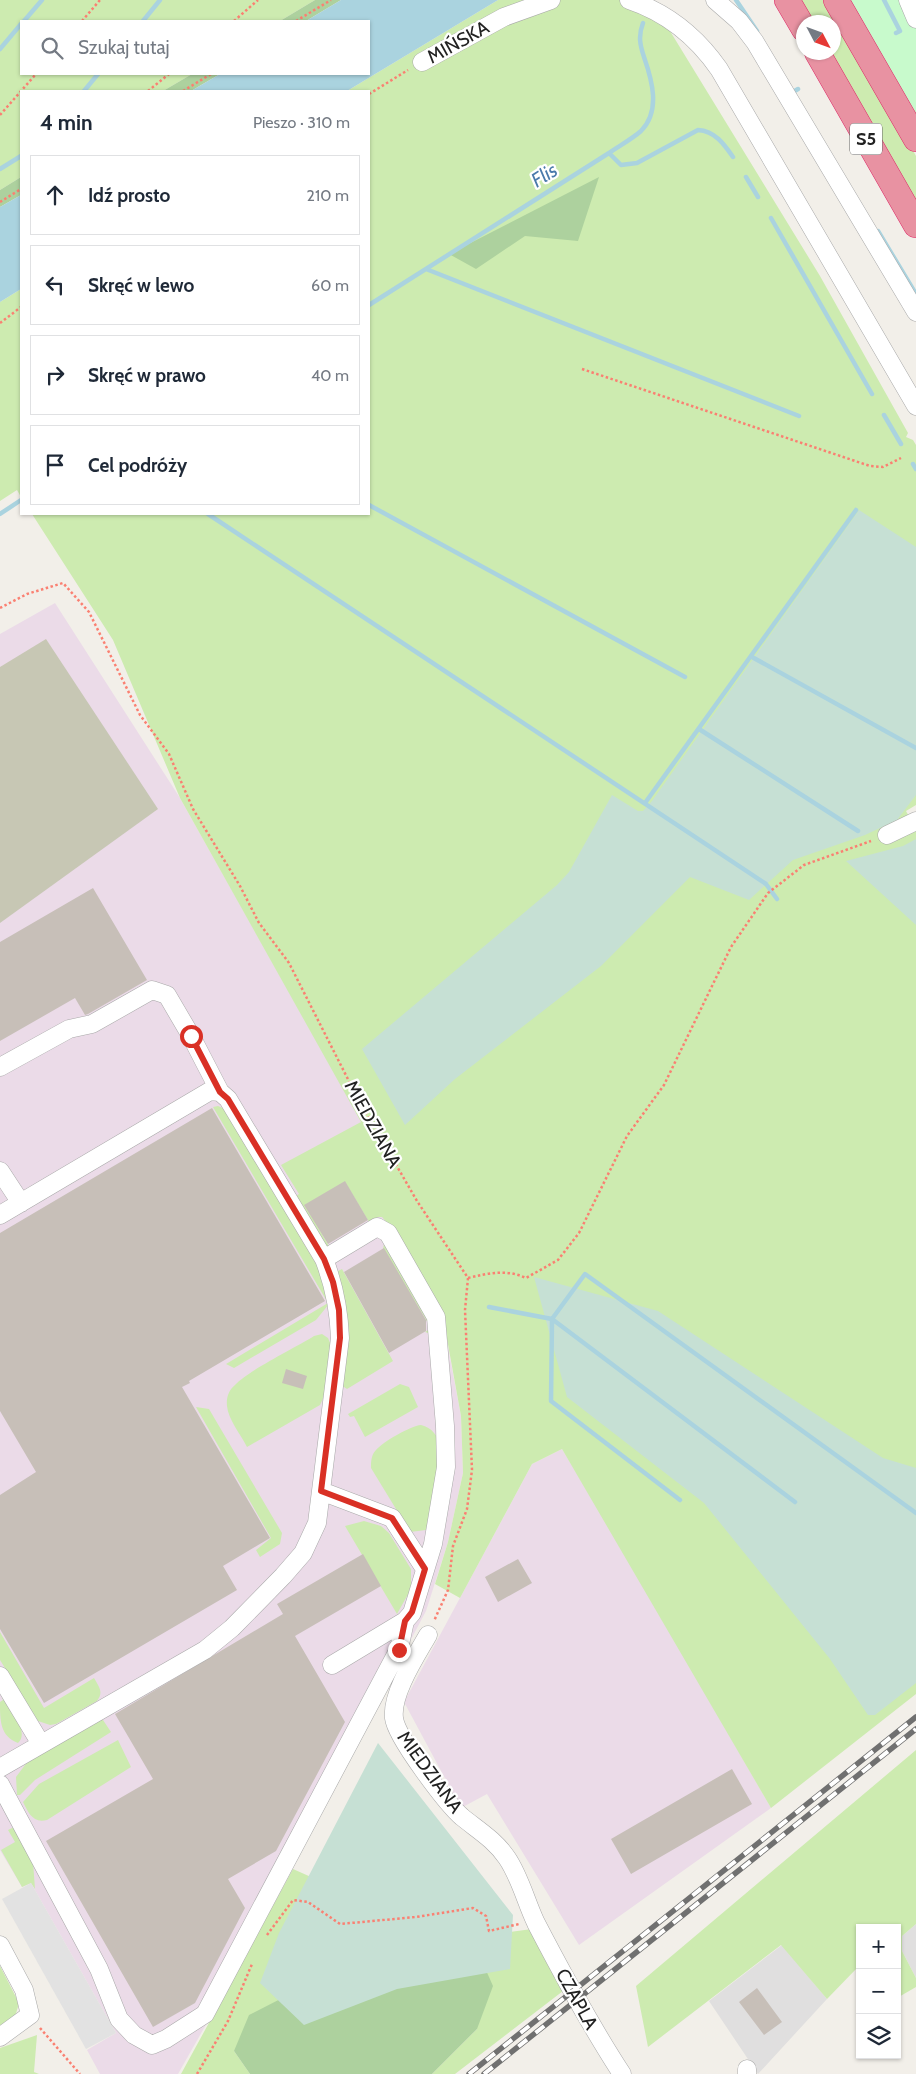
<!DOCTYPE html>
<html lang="pl">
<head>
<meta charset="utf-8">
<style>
  :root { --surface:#fff; --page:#f6f6f7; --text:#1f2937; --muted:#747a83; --line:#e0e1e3 }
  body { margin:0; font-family:Cabin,sans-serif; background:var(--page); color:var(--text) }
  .controls { position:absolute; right:15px; bottom:15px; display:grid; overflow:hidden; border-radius:0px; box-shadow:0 1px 4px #0004 }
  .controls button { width:45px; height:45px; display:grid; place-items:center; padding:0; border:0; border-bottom:1px solid var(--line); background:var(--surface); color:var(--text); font:25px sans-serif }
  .compass { position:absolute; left:796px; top:15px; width:45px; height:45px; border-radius:50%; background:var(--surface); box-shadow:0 1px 4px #0004; rotate:131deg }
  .stop { position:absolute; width:15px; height:15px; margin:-11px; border:4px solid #d93025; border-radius:50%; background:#fff }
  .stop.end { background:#d93025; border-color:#fff; box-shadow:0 1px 5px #0008 }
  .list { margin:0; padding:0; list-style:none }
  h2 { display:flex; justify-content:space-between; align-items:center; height:65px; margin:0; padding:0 20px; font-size:21px }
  h2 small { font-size:16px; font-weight:400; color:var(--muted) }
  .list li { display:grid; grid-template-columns:32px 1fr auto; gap:15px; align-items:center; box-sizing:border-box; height:80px; margin:0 10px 10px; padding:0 10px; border:1px solid var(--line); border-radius:0px }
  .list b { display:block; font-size:19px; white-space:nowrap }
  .list em { font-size:16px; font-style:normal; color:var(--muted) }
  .icon { flex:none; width:28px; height:28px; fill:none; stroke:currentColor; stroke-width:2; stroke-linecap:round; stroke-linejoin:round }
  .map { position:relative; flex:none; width:916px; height:2074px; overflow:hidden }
  .search { position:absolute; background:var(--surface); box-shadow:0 1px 4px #0004; left:20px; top:20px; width:350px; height:55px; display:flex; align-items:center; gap:12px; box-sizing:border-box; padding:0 18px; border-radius:0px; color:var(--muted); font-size:19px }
  .panel { position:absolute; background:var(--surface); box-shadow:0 1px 4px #0004; left:20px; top:90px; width:350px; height:425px; border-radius:0px }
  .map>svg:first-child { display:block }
</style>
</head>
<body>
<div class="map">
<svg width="916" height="2074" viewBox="0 0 916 2074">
  <rect width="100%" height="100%" fill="#f2efe9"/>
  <path fill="#e0dfdf" d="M916,1924V1978L902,1951V1936Z
    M782,1945L827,1999L758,2074L709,2001Z"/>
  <path fill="#ebdbe8" d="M55,603L180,798L362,1122L449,1317L445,1331L461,1416L463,1473L448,1542L426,1611L229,1984L178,2074H100L87,2050L116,2033L31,1883L22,1887L0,1850V634Z
    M562,1449L620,1545L771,1808L579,1945L487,1794L461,1808L404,1702L532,1464Z"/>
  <path fill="#c7c7b4" d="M46,639L158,809L0,923V667Z"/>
  <path fill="#cdebb0" d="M0,0H315L280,21H21V74H192L163,91H21V177L0,190Z
    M498,0H651L820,276L908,433L906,437L913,440L916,445V805L906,811L916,830V1694L771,1808L562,1449L532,1464L460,1598L435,1584L448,1542L463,1473L461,1416L443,1317L394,1231L382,1217H378L369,1222L345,1182L305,1205L329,1246L327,1249L294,1197L299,1194L281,1165L361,1122L180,798L113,640L32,514H369V91H347Z
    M797,0H826L906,138L916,156V208L827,53L834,52V22H810Z
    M21,289V497L17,490L0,501V302Z
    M218,1106L225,1109L325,1279L329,1304L316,1320L234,1368L226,1364L328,1303L213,1107Z
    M384,1244L429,1317L433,1329L428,1333L425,1332L431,1328L383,1249Z
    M342,1269L393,1361L347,1389L341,1385L345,1301L338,1271Z
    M322,1334L328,1338L331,1345L327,1390L320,1405L247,1447C241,1435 228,1419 227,1406C226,1397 229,1390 235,1385C249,1370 295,1348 314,1336Z
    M400,1384L409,1387L418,1407L365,1437L354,1416L350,1417L348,1414Z
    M196,1407L209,1409L282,1533L280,1544L260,1557L256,1550L271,1538Z
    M421,1425C432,1428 438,1435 440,1447L430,1524L426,1530L410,1532L371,1468C371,1462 371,1455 376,1450C383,1442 410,1426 421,1425Z
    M364,1521L381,1526L389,1533L411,1569V1589L397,1614L345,1526Z
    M0,1632L44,1708L94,1678C99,1687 104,1692 97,1701L56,1724L50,1725L38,1721L0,1660Z
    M0,1689C7,1702 31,1732 18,1743C0,1736 0,1721 0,1702L3,1700Z
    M101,1717L111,1732L35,1780L20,1795H17L16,1777L28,1761Z
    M118,1740L131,1767L47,1820C33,1824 28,1812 23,1802L39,1784Z
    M916,1750V1924L902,1936V1951L916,1978V1987L897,1998V1928H860V1969L858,1967L827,1999L781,1945L648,2047L636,1986Z
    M18,1825L32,1848L35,1889L31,1883L22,1887L1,1850L15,1842L8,1830Z
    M293,1869L320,1881L489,1935L532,1929L563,1991L455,2074H432L477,2029L234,2051L250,2074H181Z
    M0,1966L19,2003L15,2017L0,2031Z
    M37,2035L34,2072L39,2074H0V2048Z"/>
  <path fill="#add19e" d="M315,0H341L306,21H280Z
    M192,74H220L191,91H163Z
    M21,177V195L0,207V190Z
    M599,177L578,241L525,236L476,269L449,254Z
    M469,1932L493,1986L477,2029L432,2074H250L234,2051L249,2015L386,1945Z"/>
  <path fill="#c6e0d4" d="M859,510L916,547V795L897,820L865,835L793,860L749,900L690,877L601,966L455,1079L405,1125L362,1049L557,885L569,872L612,795L638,811H643L652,801Z
    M916,839V925L846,861L903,846Z
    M534,1277L658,1311L883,1458L916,1468V1683L875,1715H868L830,1659L704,1503L567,1397Z
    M378,1743L513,1915L510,1969L397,1989L304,2025L260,1983L279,1933Z"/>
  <path fill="#c8facc" d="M850,0H916V118Z"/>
  <path fill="#e2e2e2" d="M31,1883L116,2033L86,2049L2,1899Z"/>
  <path fill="#aad3df" d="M341,0H498L347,91H191L220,74H369V21H306Z
    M21,195V289L0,302V207Z"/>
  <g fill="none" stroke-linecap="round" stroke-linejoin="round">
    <path stroke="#aad3df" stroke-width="4.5" d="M736,0L757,31
      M884,0L900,31L896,33
      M24,21L42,0
      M143,21L160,0
      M0,49L21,24
      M84,91L98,74
      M793,92L798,89
      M609,153L621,165L637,163L698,130C715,131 724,144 733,157
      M0,169L21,156
      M746,177L758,197
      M771,218L872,394
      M878,231L916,294
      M426,269L799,416
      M369,305L609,153C619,146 632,139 641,131C661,111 652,80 644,57C640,45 638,36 643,23
      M884,415L901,444
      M913,464L916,469
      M369,505L685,677
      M0,514L21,500
      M208,514L766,884L777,899
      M752,657L916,748
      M699,729L858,831
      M645,803L856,510
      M489,1307L552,1319L585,1274L916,1513
      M552,1319L795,1502
      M552,1319L551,1401L680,1500"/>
  </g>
  <path fill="#c7bfb8" d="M93,888L147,980L88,1014L85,1015L75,998L0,1041V942Z
    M212,1108L325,1301L189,1381L190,1383L182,1387L270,1538L223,1566L237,1590L44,1703L0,1629V1495L36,1472L0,1411V1233Z
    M345,1181L368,1220L328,1244L304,1205Z
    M384,1248L426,1320V1331L389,1353L344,1272Z
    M286,1369L307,1376L303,1389L282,1383Z
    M363,1554L381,1586L295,1636L345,1722L276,1851L228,1879L245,1908L195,2003L153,2027L46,1841L153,1779L115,1714L283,1614L277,1604Z
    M518,1559L532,1583L498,1602L485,1577Z
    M732,1769L752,1804L631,1874L611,1839Z
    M757,1988L782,2022L764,2035L739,2002Z"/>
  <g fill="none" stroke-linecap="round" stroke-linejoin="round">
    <g stroke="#a9a9a9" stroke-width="19">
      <path id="minor" d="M629,0C668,13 696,36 719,69L916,406
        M715,0L739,21L755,42L916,312
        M908,0L916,19
        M422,62L504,17L551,0
        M887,835L916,821
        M0,1067L69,1029L92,1024L152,990L167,995L191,1036L220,1092
        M0,1171L21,1203
        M0,1215L210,1091L220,1092L228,1099L324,1259L377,1227L388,1233L436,1317L445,1426L446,1467L433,1544L412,1613L405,1621L332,1665
        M321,1491L392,1518L425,1569
        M428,1635C416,1656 391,1694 394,1718C396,1737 447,1804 462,1817C478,1830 495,1840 507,1858C520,1877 526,1902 536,1923C563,1975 590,2025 622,2074
        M0,1676L41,1744
        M0,1768L205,1650L232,1628L283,1576L303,1553L317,1523L340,1338C339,1309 334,1285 324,1259
        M0,1784L99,1969L119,2019L134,2035L152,2045L166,2039L205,2014L399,1649L405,1621
        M0,1945L24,1990L30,2015L0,2037
        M747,2074V2069"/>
    </g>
    <g stroke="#dc2a67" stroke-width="26">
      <path id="highway" d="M787,0L804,29
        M836,0L916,139
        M817,52L916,225"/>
    </g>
    <path stroke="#fa8072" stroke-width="2.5" stroke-dasharray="2.5 2.5" stroke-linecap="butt" d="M82,21L100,0
      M234,21L258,0
      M296,21L331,0
      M148,91L169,74
      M183,91L211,74
      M369,94L408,70
      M0,115L36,74
      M0,202L21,189
      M0,323L21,307
      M582,369L870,466L883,467L901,458
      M0,608L27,594L63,583L89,612L140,715L169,754L193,809L240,886L259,923L289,963L357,1097L417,1201L468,1278L465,1310L472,1470L467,1509L453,1546L448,1590L434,1621
      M468,1278C489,1273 507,1269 526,1278L558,1260L579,1233L627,1136L664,1085L731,947L768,893L804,865L871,841
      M267,1935L293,1900L308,1902L340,1924L416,1917L473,1908L486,1916L489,1931L519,1924
      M40,2028L80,2074
      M197,2074L228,2021L252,1964"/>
    <use href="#minor" stroke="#fff" stroke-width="18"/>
    <use href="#highway" stroke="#e892a2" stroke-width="25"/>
    <g stroke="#707070" stroke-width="5.5">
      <path id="rail" d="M469,2074L916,1717
        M484,2074L916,1729"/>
    </g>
    <use href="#rail" stroke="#fff" stroke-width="4" stroke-dasharray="11" stroke-linecap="butt"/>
  </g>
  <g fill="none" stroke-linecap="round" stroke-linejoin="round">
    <path stroke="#d93025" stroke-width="6" d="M191,1036L220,1092L228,1099L324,1259L333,1282L339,1310L340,1338L321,1491L392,1518L425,1569L412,1612L405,1621L399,1650"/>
  </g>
  <g text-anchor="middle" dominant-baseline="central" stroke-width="4.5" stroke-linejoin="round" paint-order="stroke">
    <rect fill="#fff" stroke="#646464" stroke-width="1" x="850" y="123.5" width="32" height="31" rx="4"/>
    <g font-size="18" font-weight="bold" fill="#222">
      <text x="866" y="139">S5</text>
    </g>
    <g font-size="19" fill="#222" stroke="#fff">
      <text transform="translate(458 42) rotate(-29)">MIŃSKA</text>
      <text transform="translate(373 1124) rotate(61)">MIEDZIANA</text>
      <text transform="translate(430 1772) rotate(54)">MIEDZIANA</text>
      <text transform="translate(577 1999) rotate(61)">CZAPLA</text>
    </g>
    <g font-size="20" font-style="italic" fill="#4a7aab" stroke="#fff">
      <text transform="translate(544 175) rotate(-33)">Flis</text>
    </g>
  </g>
</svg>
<div class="controls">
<button>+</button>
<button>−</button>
<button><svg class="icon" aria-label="layers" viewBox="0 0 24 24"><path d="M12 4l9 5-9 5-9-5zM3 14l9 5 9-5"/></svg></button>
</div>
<svg class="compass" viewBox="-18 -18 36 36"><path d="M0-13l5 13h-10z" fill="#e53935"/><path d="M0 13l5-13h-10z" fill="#747a83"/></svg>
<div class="stop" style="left:191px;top:1036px"></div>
<div class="stop end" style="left:399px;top:1650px"></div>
<div class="search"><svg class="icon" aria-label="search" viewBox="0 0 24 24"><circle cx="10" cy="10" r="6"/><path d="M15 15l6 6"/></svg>Szukaj tutaj</div>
<section class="panel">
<h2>4 min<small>Pieszo · 310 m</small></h2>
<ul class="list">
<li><svg class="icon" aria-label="ahead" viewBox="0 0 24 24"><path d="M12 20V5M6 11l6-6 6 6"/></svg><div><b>Idź prosto</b></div><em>210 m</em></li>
<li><svg class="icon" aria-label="left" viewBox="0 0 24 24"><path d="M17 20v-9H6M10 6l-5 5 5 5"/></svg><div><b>Skręć w lewo</b></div><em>60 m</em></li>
<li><svg class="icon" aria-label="right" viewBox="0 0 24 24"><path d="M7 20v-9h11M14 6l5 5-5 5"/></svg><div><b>Skręć w prawo</b></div><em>40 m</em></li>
<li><svg class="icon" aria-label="arrive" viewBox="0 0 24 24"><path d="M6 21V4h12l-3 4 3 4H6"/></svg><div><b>Cel podróży</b></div></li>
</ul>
</section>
</div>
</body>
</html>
